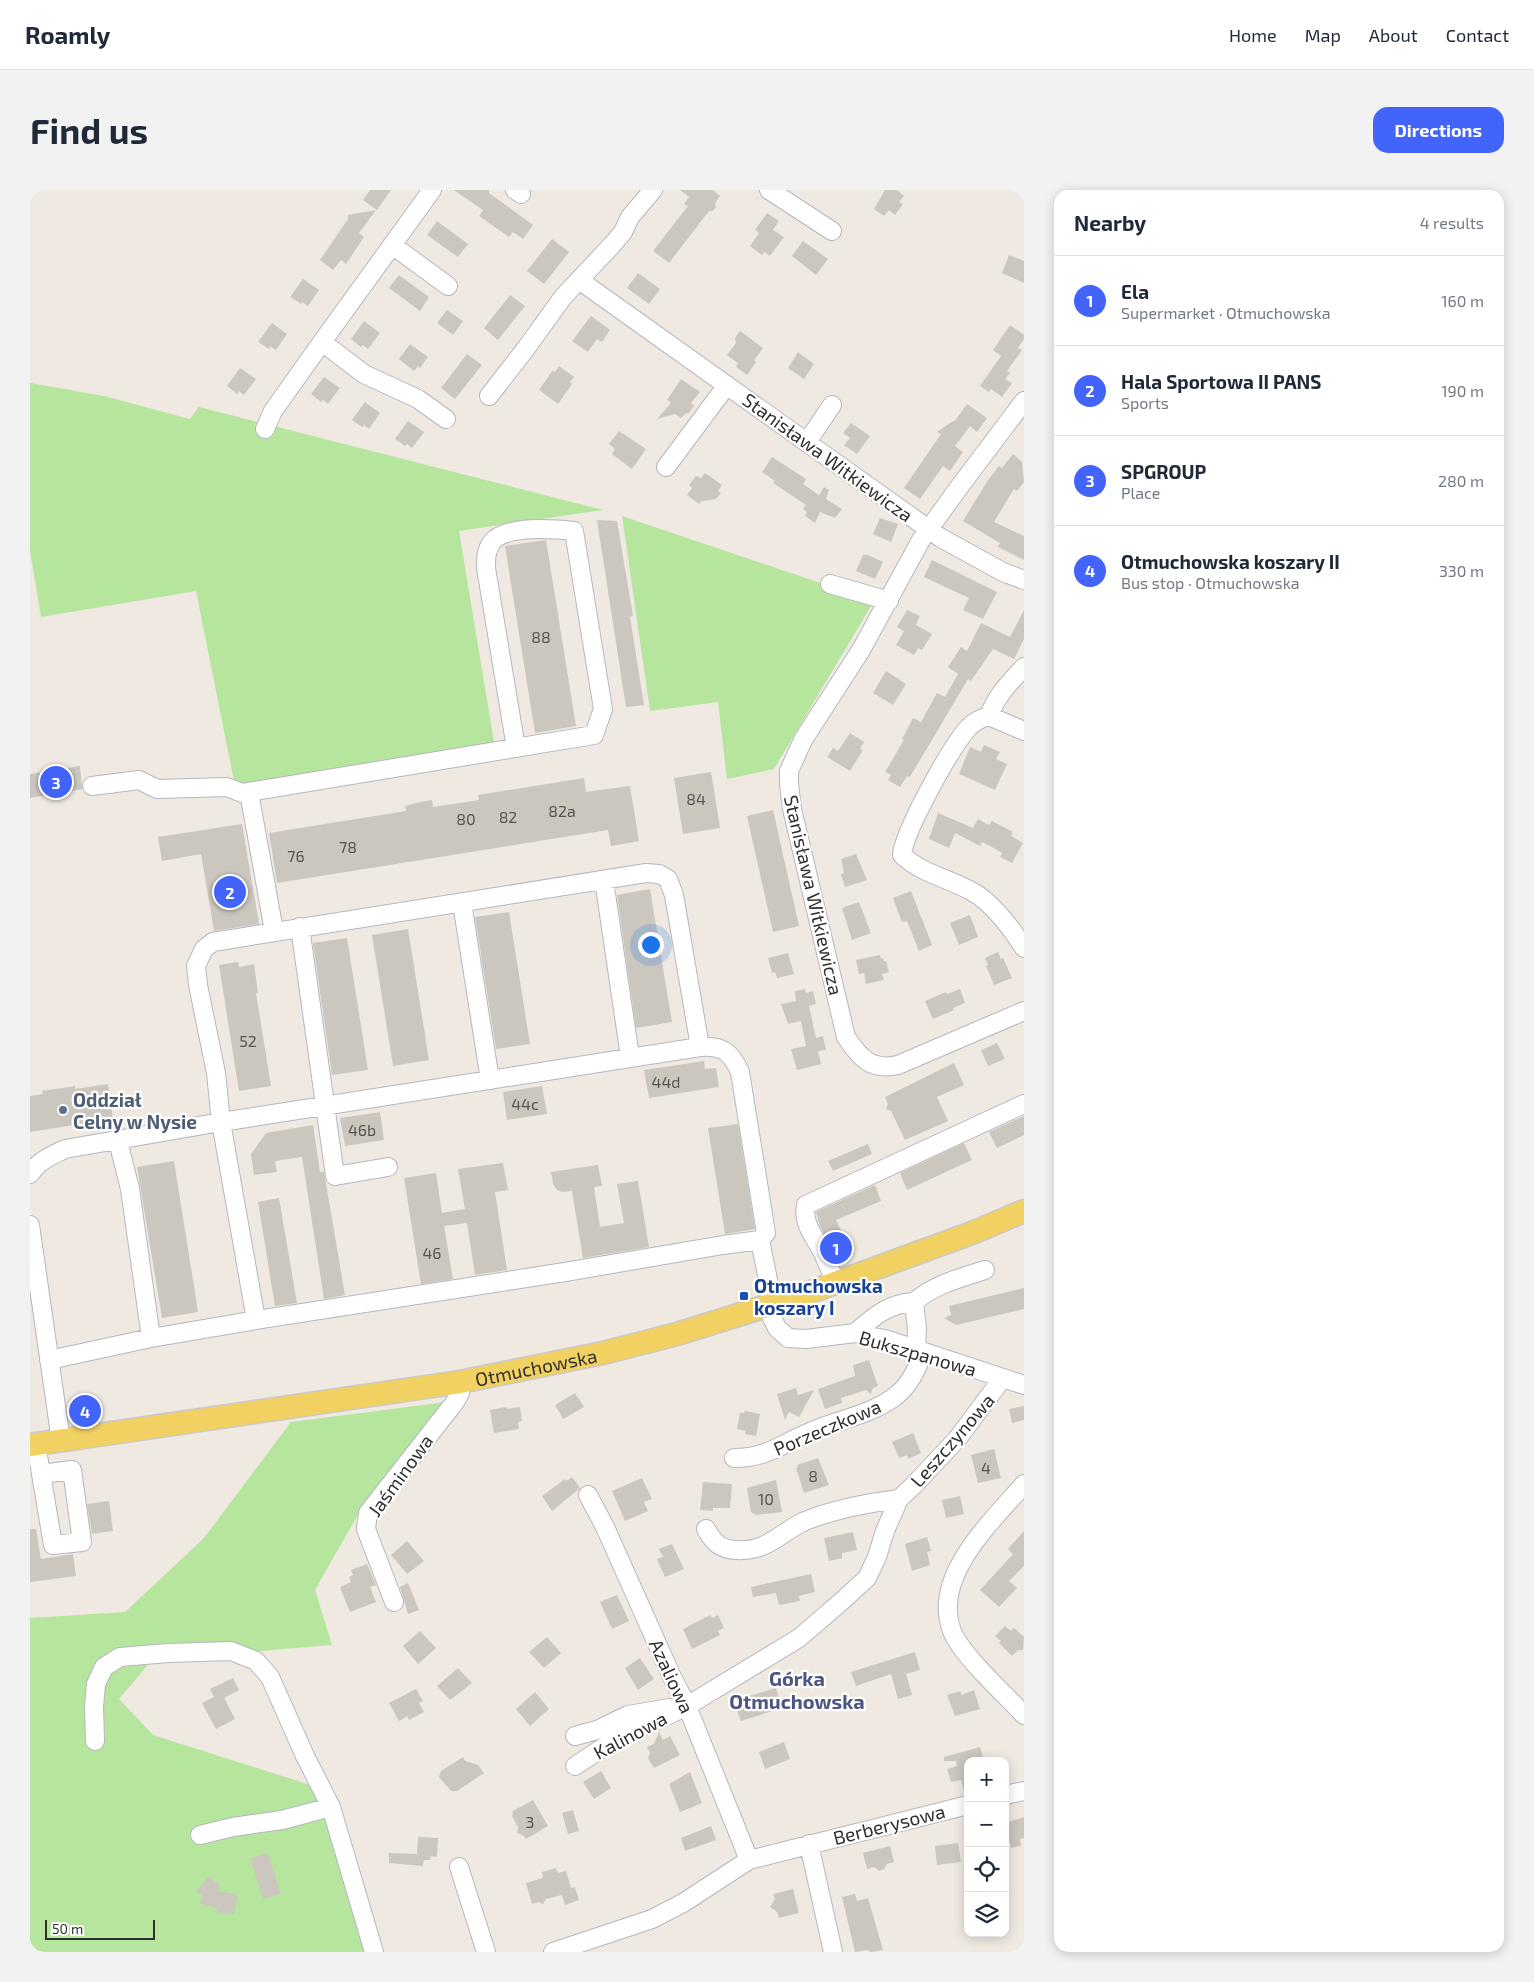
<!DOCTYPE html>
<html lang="en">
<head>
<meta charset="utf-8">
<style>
  :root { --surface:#fff; --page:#f2f2f3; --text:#1f2937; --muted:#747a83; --line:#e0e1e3; --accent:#4264fb }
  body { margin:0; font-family:"Exo 2",sans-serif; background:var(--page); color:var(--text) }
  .controls { position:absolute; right:15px; bottom:15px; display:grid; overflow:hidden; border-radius:10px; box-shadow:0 2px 12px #0003 }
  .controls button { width:45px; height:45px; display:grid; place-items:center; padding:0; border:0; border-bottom:1px solid var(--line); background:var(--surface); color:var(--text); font:25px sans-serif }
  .scale { position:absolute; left:15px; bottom:12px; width:110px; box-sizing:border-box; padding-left:5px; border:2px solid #2e2e2e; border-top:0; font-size:14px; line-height:18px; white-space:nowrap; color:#2e2e2e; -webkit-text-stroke:4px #fff; paint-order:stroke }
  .you { position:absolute; left:620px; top:754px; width:18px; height:18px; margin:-12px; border:4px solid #fff; border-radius:50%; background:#1a73e8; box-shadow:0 0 0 8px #1a73e833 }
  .badge { display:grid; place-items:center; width:32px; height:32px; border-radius:50%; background:var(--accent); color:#fff; font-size:16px; font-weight:700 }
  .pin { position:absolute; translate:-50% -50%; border:2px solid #fff; box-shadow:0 1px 5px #0006 }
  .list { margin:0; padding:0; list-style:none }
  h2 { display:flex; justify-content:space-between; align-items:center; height:65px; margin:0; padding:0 20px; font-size:21px }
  h2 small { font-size:16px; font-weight:400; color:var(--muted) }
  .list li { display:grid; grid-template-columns:32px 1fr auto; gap:15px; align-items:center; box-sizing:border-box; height:90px; padding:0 20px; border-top:1px solid var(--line) }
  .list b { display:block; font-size:19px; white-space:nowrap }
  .list p { margin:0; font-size:16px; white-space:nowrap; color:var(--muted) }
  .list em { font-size:16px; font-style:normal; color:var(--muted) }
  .icon { flex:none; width:28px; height:28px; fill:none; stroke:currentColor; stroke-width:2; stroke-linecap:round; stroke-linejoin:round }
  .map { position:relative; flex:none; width:994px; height:1762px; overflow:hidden; border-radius:15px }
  header { display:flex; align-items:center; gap:30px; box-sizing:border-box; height:70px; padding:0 25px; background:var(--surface); border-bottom:1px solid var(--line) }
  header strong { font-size:24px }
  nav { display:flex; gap:28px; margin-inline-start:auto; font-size:18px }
  .intro { display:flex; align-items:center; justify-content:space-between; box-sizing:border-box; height:120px; padding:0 30px }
  h1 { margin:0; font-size:35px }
  .button { padding:12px 22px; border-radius:15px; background:var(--accent); color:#fff; font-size:18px; font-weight:700 }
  main { display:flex; gap:30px; padding:0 30px }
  aside { flex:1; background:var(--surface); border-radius:15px; box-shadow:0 2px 12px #0003 }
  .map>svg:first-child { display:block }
</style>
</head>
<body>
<header>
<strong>Roamly</strong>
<nav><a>Home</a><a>Map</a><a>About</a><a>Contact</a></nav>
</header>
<div class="intro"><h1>Find us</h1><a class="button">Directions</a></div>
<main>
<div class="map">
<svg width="994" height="1762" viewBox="0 0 994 1762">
  <rect width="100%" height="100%" fill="#efe9e1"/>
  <path fill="#b6e59e" d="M0,193L74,206L160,229L169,217L573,320L429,341L464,552L205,596L166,401L11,427L0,361Z
    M592,326L844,411L744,579L697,589L688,512L620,521Z
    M416,1212L330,1321L285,1400L302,1455L122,1470L89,1509L123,1545L290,1598L337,1762H0V1428L95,1422L174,1348L261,1232Z"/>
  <path fill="#cbc7bf" d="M340,0H361L347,20L333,10Z
    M424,0H459V3L503,35L493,49L483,42L479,47L449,26L453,20Z
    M650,0H683L690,6L685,13L686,17L683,21H679L639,73L623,61L658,16L654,14L659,7Z
    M855,0H867L874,6L869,12L873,14L865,25L859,20L854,26L844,19Z
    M346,20L329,43L334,47L316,74L311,70L303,80L290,70L318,29V25Z
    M737,23L749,31L743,40L754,47L740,66L734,62L732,65L720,56L729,43L725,40Z
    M407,31L438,54L428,67L397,45Z
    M522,49L539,62L514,94L497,81Z
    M773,51L798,69L786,85L762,66Z
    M979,65L994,71V93L972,83Z
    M608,83L630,99L619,114L597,98Z
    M369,85L399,107L390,121L359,98Z
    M273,89L289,100L278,116L272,112L271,114L260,107Z
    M480,105L495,116L468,150L454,138Z
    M417,120L433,131L423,145L407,133Z
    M561,126L580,140L572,152L567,149L558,162L542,151Z
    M334,131L350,143L338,159L333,155L331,157L321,149Z
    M242,133L257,144L246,160L240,156L239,159L228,152Z
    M980,135L994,145V149L988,158L992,160L977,181L980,183L975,189L982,193L972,207L961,199L959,202L950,196L971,166L963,160Z
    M710,141L733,158L724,170L726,172L717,185L706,177L708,173L697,165L706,153L705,148Z
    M380,154L398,167L390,178L388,176L384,181L369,169Z
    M768,162L784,174L774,189L758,178Z
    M437,164L452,175L425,209L411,198Z
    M529,176L544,187L540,192L542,194L528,214L509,200L523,180L525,182Z
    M210,178L226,189L214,205L209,201L207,204L197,196Z
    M294,187L310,198L298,214L293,210L291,212L281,204Z
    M651,189L670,202L661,213L664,216L658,224L656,223L651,228L645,224L627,229L641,213L637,210Z
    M335,212L350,223L339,239L334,235L332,237L322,230Z
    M937,214L957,228L947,242L940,236L925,256L933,262L920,281L913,276L890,309L874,298L911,244L907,242L923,231L924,232Z
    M378,231L394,242L382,258L377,254L375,256L365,249Z
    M821,233L840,246L827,264L814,255L820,248L813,243Z
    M589,241L616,259L602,279L582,264L585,259L579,254Z
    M983,264L992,272L994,292L987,301L984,299L964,332L994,346V370L968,357L970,353L933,331L958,290L969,276L972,278Z
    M742,267L776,289L773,294L789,305L794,297L799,300L796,309L812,319L805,328L790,322L785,333L775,326L777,322L773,319L776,315L743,293L745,291L732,282Z
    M675,283L692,295L688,301L691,303L686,309L672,311L669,314L657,305L662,298L659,295L666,286L671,288Z
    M850,328L868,334L861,352L843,344Z
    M567,330L587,331L603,426L600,427L614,515L596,517Z
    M516,350L546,536L505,543L475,356Z
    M833,365H838L853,372L845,389L826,381Z
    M902,370L967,402L953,429L933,420L939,408L894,387Z
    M877,420L890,426L886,435L902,444L892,460L888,458L884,465L866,455L874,441L867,437Z
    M994,420V449L984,469L963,459L941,491L938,489L880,587L877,586L870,597L858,590L861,585L855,582L874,550L872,549L883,528L891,532L907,503L915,507L928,484L918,477L931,457L937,461L951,433L980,447Z
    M856,481L876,494L863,515L843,503Z
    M820,543L834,552L830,559L833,560L820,581L797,567L803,558L808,561Z
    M954,555L970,562L966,569L977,574L965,600L929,584L940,557L951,562Z
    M50,576L52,599L0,608V584Z
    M681,582L690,638L653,644L644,588Z
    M554,588L556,602L600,596L609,651L581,656L578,640L247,693L239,643L376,621L375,616L390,612L402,610L403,617L449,610L448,605Z
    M743,620L769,736L743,742L717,626Z
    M908,623L943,638L948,629L959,635L962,631L983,642L981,646L993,653L982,673L970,667L972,663L962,657L952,652L950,656L925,643L919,658L899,649Z
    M212,634L229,734L184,741L171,664L132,671L128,647Z
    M826,664L837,690L815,697L811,684L814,683L811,669Z
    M620,699L642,832L606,838L587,705Z
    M881,701L902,755L889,761L877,731L872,732L863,708Z
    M829,712L841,743L822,750L812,718Z
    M479,722L500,854L466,859L445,727Z
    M940,725L948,747L929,755L920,733Z
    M378,739L399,870L363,876L342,745Z
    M317,748L338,880L302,885L283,753Z
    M968,762L971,769L973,768L982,788L964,795L956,776L958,775L955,768Z
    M758,763L764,784L747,788L745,782L742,783L738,768Z
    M850,765L851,769L853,768L854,771H856L859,782L852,784L854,790L836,794L834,783L829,784L826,770Z
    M208,772L209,777L224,774L228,803H226L241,896L209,901L189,775Z
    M775,799L776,803L783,801L786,814L779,816L786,848L793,846L796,860L788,861L791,874L767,880L761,859L776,856L771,831L758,834L751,814L766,811L765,801Z
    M930,799L935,813L923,818L924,820L903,829L895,811L916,802L917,804Z
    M967,853L975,869L958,876L951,860Z
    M674,871L675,879L686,878L689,897L619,908L614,880Z
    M924,873L934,895L907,907L918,931L875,950L861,921L856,919L858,914L855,907Z
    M78,894L83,929L0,942V906L13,904L12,901L45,896V899Z
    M512,896L517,924L477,930L473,902Z
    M350,922L354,950L315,956L310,928Z
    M994,926V945L967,958L959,942Z
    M708,934L725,1039L695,1044L678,938Z
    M283,935L290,982H294L315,1105L294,1109L272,967L245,971L247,982L224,985L221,964L236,943Z
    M934,953L942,970L877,1000L870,983Z
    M838,954L842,964L803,981L798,971Z
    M144,971L168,1122L132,1128L107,977Z
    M473,973L478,1000L465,1002L477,1080L445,1085L437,1033L414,1036L423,1089L391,1094L374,988L406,983L412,1023L435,1019L428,979Z
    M568,975L572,996L564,997L570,1037L594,1033L587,994L608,991L619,1057L553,1068L542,1001L533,1002L527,1000L523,994L521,982Z
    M845,995L851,1011L806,1030L820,1060L806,1067L790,1036L786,1022Z
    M249,1008L267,1113L245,1116L228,1012Z
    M994,1098V1119L926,1135L914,1128L921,1125L919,1116Z
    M839,1170L848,1196L843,1198L841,1204L836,1200L811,1208L812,1213L795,1219L788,1199L825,1186L823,1175Z
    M766,1198L768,1205L784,1200L769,1227L759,1222L755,1230L747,1204Z
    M545,1203L554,1217L533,1229L525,1215Z
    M994,1216V1230L982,1233L979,1219Z
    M476,1217L477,1219L490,1217L492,1231L488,1232L489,1239L464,1243L460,1220Z
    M715,1221L730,1224L726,1246L715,1244L716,1241L707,1239L710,1223H714Z
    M883,1243L891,1263L878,1269L877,1265L869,1268L862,1252Z
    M964,1259L971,1288L948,1293L941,1265Z
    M788,1268L799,1295L774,1303L766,1278L768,1277L767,1275Z
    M542,1287L550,1298L522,1321L512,1306L535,1289L536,1291Z
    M612,1288L622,1309L614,1312L618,1321L595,1331L582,1301Z
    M746,1290L752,1322L726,1325L721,1322L717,1298Z
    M673,1292L702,1294L700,1318H683V1321L670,1320Z
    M930,1306L934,1324L916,1328L912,1310Z
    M79,1311L83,1341L62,1344L57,1314Z
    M0,1339H6L11,1369L43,1364L46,1386L0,1392Z
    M994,1341V1376L979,1391L987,1398L969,1417L950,1400L983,1364L978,1359Z
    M823,1342L827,1360L812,1363V1368L799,1371L794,1348Z
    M897,1347L901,1361L897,1362L900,1375L882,1381L875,1354Z
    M377,1351L394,1371L377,1384L361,1365Z
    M642,1354L654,1379L635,1387L627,1369L633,1367L629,1359Z
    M337,1374L346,1395L340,1397L346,1412L320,1422L310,1397L321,1392L319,1387L323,1385L321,1380Z
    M781,1384L785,1402L769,1406L770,1411L749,1415L746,1403L723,1407L721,1397Z
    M378,1393L389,1420L378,1424L370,1397Z
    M587,1405L599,1431L582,1439L570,1412Z
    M680,1425L682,1428L688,1425L694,1438L688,1441L690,1445L662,1459L653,1439Z
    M975,1436L981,1441L984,1438L994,1447L993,1460H988L982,1466L969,1453L971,1451L965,1446Z
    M390,1441L406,1458L388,1474L373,1456Z
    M517,1447L531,1463L514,1478L499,1462Z
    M885,1462L890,1480L876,1484L882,1505L868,1509L861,1484L826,1496L821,1482Z
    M610,1468L624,1489L608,1500L595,1478Z
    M428,1478L442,1493L420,1510L407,1496Z
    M203,1488L209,1500L194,1508L205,1529L186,1539L172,1513L184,1507L180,1499Z
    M746,1498L752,1518L711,1531L706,1518L714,1516L712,1508Z
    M386,1499L393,1511L389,1513L394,1522L379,1530L377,1526L369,1531L359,1513Z
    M944,1500L950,1519L925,1526L917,1505L930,1501L932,1505Z
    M505,1502L519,1519L500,1536L486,1519Z
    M629,1542L633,1550L640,1546L650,1565L624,1578L618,1568L620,1563L617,1557L624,1554Z
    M754,1552L760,1569L735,1579L729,1562Z
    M950,1557L954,1571H938V1600L934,1601L931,1590L921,1592L917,1579L927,1576L926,1571H914V1567Z
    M433,1567L435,1571L448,1575L454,1583L427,1601H421L409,1587L411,1581Z
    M571,1581L581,1598L564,1609L553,1592Z
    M660,1582L672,1613L650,1622L639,1594Z
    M503,1610L518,1636L496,1649L493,1645L487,1643L488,1637L482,1626L483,1621Z
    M543,1620L549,1641L538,1644L532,1623Z
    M994,1627V1648L990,1649L991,1656L981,1658L975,1633Z
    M681,1636L686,1650L655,1661L651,1648Z
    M388,1647L408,1648L407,1667L401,1666L400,1670H394L393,1676L359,1673V1663L387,1664Z
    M928,1653L931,1672L907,1675L905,1656Z
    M860,1656L864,1672L857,1674L854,1679L849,1681L844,1677L837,1679L833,1663Z
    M238,1663L251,1704L233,1709L220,1668Z
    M526,1678L528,1683L536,1681L541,1698L545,1697L549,1710L535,1715L532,1705L516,1709L513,1714L509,1712L502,1714L496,1693L513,1688L512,1682Z
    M178,1686L190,1695L189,1701L208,1705L204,1724H186L188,1718L170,1714L172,1704L165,1703Z
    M763,1699L769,1723L749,1728L747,1722L740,1717L745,1709L743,1704Z
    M825,1704L827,1711L838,1708L853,1760L841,1762L837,1760L825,1762L812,1707Z"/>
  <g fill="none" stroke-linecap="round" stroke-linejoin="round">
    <g stroke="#b4b7c1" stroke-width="20">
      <path id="minor" d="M485,0L491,4
        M739,0L802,41
        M362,55L418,96
        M549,90L911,348L973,382L994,390
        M292,152L334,184L388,209L416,229
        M459,206L497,157L533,107L582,55L593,42L600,27L623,0
        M994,211L930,296L891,350L831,460L773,550L759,581V594L762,619L816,847C830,868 841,881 868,875L994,821
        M235,239L243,221L292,152L402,0
        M777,252L802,215
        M636,277L697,195
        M800,394L859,411
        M959,526C966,506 980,492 994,477
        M994,541L959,526C951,528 945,531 939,537C922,555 874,641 872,665C892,684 918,688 941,701C961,711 982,739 994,758
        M62,596L109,590L127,599L197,597L212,603L219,602
        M574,690L600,867
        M432,713L460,890
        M270,737L305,986L358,977
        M244,741L219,602L564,545L573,519L544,341C525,339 475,335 462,352C456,360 456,368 456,378L486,558
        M88,951L100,999L121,1148
        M0,984C8,971 21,966 35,959L191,932L186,883L168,795L166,776L174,759L183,752L616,683L629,684L638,689L644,705L670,857
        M0,1035L31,1251
        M730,1050L740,1100L742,1128L747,1138L758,1148L776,1149L825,1143L858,1150L994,1195
        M806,1093C802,1083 797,1073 793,1063C785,1047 772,1034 776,1015L994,914
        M884,1112C905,1094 930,1088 955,1080
        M825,1143C843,1127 859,1113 884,1112L887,1139L886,1158
        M19,1170L121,1148L226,1130L535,1082L693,1055L730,1050L736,1043L710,882C701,862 692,855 670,857L191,932L226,1130
        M6,1254L23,1355L52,1352L42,1280L11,1284
        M704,1268C737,1268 751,1254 780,1242C809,1229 843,1225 868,1204C881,1193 888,1177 893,1162
        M994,1294C962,1332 901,1386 922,1441C931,1465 975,1504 994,1525
        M558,1305L575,1337L642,1487L657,1516L719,1670
        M676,1339C684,1353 690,1359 706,1360C738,1362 749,1343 775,1331C805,1319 837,1313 869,1309
        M364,1412L336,1339L338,1323L425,1212L430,1203V1192
        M545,1546L567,1540L598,1525L640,1518
        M65,1551L64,1517L66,1494L74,1477L90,1467L138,1463L201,1461L226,1471L240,1487L275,1566L301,1617L344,1762
        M545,1576L583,1551L657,1516L769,1448L812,1411L837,1388L847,1367L855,1341L869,1309L884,1295L928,1248L972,1189
        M975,1605L994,1601
        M170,1645L203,1637L252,1630L301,1617
        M779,1654L803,1762
        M429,1677L456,1762
        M523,1762L622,1729L653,1713L719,1670L938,1615"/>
    </g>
    <g stroke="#c9c9c9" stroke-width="25">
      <g id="major">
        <path id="s1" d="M0,1255L430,1192L573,1163L647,1144L775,1104L942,1043L994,1021"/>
      </g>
    </g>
    <use href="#minor" stroke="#fff" stroke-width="18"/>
    <use href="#major" stroke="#f2d163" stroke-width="22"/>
  </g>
  <circle fill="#5c6f8a" stroke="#fff" stroke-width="2" cx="33" cy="920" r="5"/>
  <rect fill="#1a4fb4" stroke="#fff" stroke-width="2" x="709" y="1101" width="10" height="10" rx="2.5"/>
  <g text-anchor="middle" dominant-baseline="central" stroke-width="4.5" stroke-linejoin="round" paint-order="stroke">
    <g font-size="16" fill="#555452">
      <text x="511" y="446">88</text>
      <text x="666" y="608">84</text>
      <text x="532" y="620">82a</text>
      <text x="478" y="626">82</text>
      <text x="436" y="628">80</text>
      <text x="318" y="656">78</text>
      <text x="266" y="665">76</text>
      <text x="218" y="850">52</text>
      <text x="636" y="891">44d</text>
      <text x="495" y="913">44c</text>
      <text x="332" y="939">46b</text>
      <text x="402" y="1062">46</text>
      <text x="956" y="1277">4</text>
      <text x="783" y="1285">8</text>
      <text x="736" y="1308">10</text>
      <text x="500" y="1631">3</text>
    </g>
    <g font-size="19" fill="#2e2e2e" stroke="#fff">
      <text transform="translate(798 267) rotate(36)">Stanisława Witkiewicza</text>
      <text transform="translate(784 705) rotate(77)">Stanisława Witkiewicza</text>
      <text transform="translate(888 1163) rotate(16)">Bukszpanowa</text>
      <text stroke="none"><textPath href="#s1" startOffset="512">Otmuchowska</textPath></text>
      <text transform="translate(797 1237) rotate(-23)">Porzeczkowa</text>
      <text transform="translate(922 1250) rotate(-49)">Leszczynowa</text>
      <text transform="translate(370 1285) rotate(-54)">Jaśminowa</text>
      <text transform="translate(642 1486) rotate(65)">Azaliowa</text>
      <text transform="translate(600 1545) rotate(-28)">Kalinowa</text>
      <text transform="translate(859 1634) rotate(-14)">Berberysowa</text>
    </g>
    <g font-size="19" font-weight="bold" fill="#4e5e75" stroke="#fff" text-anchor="start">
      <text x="43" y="909">Oddział<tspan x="43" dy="22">Celny w Nysie</tspan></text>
    </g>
    <g font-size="19" font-weight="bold" fill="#164399" stroke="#fff" text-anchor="start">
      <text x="724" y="1095">Otmuchowska<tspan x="724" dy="22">koszary I</tspan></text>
    </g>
    <g font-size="20" font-weight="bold" fill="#4d5680" stroke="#fff">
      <text x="767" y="1488">Górka<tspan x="767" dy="23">Otmuchowska</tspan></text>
    </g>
  </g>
</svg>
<div class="controls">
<button>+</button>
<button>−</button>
<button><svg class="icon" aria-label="locate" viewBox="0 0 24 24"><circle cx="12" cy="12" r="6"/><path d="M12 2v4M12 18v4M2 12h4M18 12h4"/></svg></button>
<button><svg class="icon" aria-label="layers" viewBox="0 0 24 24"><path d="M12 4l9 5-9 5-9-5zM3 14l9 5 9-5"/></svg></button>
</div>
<div class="scale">50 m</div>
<div class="you"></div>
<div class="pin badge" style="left:806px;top:1058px">1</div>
<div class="pin badge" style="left:200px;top:702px">2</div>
<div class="pin badge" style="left:26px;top:592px">3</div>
<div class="pin badge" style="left:55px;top:1221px">4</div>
</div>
<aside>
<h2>Nearby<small>4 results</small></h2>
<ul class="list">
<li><span class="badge">1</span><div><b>Ela</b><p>Supermarket · Otmuchowska</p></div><em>160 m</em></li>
<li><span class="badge">2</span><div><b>Hala Sportowa II PANS</b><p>Sports</p></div><em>190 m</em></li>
<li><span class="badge">3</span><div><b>SPGROUP</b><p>Place</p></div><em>280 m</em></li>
<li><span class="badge">4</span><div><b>Otmuchowska koszary II</b><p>Bus stop · Otmuchowska</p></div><em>330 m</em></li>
</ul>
</aside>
</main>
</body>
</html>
